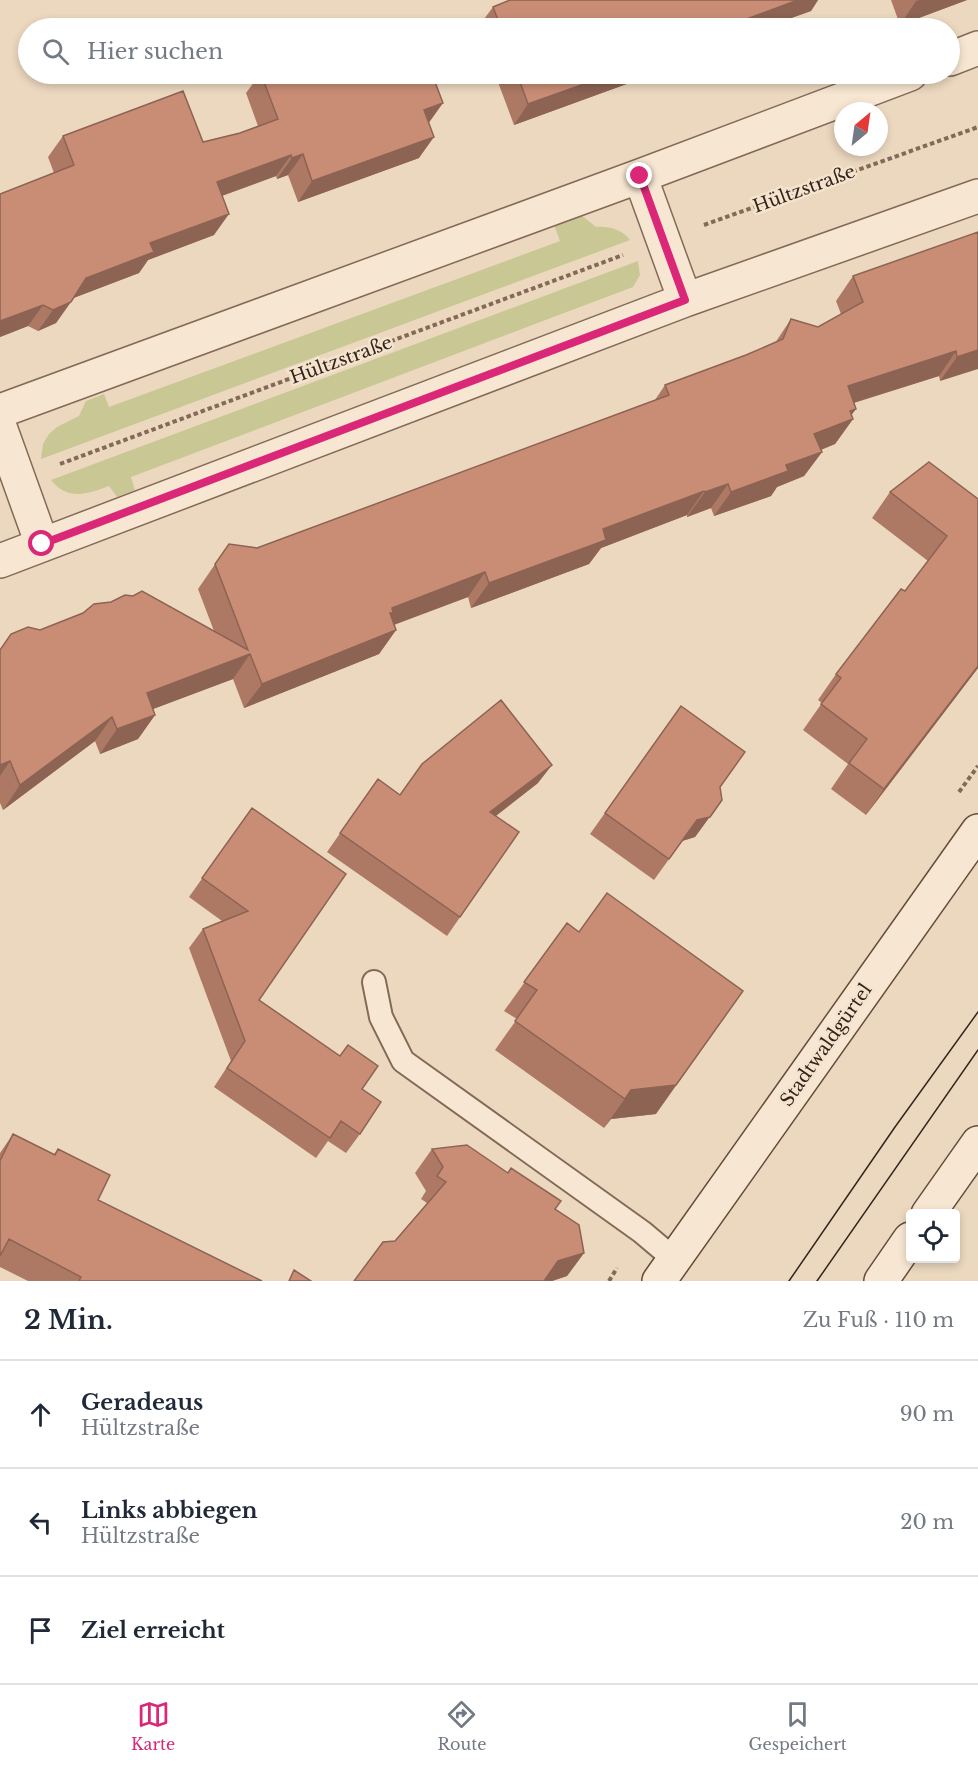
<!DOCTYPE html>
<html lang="de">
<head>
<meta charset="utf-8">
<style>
  :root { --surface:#fff; --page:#f6f6f7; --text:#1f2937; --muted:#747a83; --line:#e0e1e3; --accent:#db2777 }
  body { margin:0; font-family:"Libre Baskerville",serif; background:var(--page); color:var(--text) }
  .controls { position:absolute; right:18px; bottom:18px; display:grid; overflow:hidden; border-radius:6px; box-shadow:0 3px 9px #0003 }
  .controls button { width:54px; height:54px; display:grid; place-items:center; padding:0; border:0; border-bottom:2px solid var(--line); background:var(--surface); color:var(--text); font:30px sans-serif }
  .compass { position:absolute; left:834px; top:102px; width:54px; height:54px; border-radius:50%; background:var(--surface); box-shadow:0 3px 9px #0003; rotate:29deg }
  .stop { position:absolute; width:18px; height:18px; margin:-14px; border:4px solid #db2777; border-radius:50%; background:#fff }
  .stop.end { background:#db2777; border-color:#fff; box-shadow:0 2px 6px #0008 }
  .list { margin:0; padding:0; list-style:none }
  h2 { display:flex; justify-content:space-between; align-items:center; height:78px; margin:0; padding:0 24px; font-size:26px }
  h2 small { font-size:20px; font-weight:400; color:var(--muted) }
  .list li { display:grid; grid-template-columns:39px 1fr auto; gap:18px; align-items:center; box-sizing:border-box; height:108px; padding:0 24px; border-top:2px solid var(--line) }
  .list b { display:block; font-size:22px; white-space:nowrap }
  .list p { margin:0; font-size:20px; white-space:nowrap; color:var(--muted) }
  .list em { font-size:20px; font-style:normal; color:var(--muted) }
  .icon { flex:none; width:33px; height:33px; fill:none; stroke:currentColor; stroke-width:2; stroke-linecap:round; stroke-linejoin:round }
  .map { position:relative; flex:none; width:978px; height:1281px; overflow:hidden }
  .search { position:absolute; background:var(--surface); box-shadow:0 3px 9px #0003; left:18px; right:18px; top:18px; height:66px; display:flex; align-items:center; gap:15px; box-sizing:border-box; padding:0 21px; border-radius:33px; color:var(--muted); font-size:22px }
  .sheet { height:402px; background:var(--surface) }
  nav { display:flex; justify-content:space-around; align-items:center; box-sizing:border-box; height:84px; border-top:2px solid var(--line); background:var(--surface); font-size:16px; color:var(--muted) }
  nav a { display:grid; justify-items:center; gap:3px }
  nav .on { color:var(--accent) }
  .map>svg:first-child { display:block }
</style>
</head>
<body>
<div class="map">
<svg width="978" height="1281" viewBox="0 0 978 1281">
  <rect width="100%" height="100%" fill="#ecd8bf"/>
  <path fill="#c9c894" d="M580,214L596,227C608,226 622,229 630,240L41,459L43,444L49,434L57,427L79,416L86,401L104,394L109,407L560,241L554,225Z
    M638,261L640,275L633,287L131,477L135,490L117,497L109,486C88,494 67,501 51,480Z"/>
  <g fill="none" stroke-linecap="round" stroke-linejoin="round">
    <g stroke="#846958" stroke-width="26">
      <path id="lane" d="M374,982L381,1017L403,1061L642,1232L674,1259"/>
    </g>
    <g stroke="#846958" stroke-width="36">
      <path id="street" d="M950,59L978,48
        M640,176L685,300
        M0,411L640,176L910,74
        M0,427L42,544
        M0,561L685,300L978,196"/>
    </g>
    <g stroke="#654b3c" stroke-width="36">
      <path id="secondary" d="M928,1214L978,1143
        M659,1281L978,831
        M881,1281L910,1239"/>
    </g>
    <path stroke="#846958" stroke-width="4" stroke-dasharray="4.5 3" stroke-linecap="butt" d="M704,225L978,127
      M60,464L623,255
      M959,792L978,766
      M609,1281L617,1268"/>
    <use href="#lane" stroke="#f7e7d2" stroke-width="22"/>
    <use href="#street" stroke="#f7e7d2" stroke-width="33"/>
    <use href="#secondary" stroke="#f7e7d2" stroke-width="33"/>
    <path stroke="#34241c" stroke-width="1.5" d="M789,1281L895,1127L978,1012
      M817,1281L978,1050"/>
  </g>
  <path fill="#ad7965" d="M510,0H818L811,11L763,28H479L478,27L493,7Z
    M891,0H967L900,25Z
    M260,74H313L316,83L429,123L419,158L298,202L288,175L277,179L276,176L222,196L214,235L148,260L139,273L73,298L56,323L38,331L28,326L0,337V194L54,173L48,157L63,136L203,142L240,133L258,126L246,93Z
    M495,74H654L514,125Z
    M853,276L978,350L940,381L939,376L854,403L856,409L851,415L853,419L835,444L821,450L822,452L804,476L777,487L771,496L714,516L711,508L687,517V515L601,548L589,564L471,608L468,597L394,625L396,630L379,654L244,708L233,679L153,709L155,715L138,739L100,754L95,741L3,810L0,803V650L40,630L214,631L198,589L229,544L257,548L655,400L665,385L746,355L775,343L791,319L818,327L841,314L836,301Z
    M890,492L978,499V668L866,815L831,789L848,764L803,730L822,703L818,700L836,674L905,591L928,561L872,518Z
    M681,706L720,787L722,800L695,837L682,841L654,880L590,834Z
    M378,779L400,795L538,783L496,816L519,832L447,936L327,852Z
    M252,808L259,1000L362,1089L360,1134L346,1153L328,1141L316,1158L214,1087L231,1061L189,948L203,929L222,921L189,897Z
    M567,923L656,1114L611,1119L604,1128L495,1050L517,1019L504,1011Z
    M13,1134L54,1154L58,1149L98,1200L262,1281H28L0,1267V1153Z
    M432,1149L508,1173L511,1168L555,1209L584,1253L567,1276L552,1281H354L395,1241L427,1203L421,1199L426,1191L415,1173Z"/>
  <path fill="#8d6353" d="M798,0H818L811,11L763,28H722Z
    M920,0H967L900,25L916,1Z
    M612,74H654L514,125L528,104Z
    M443,103L428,124L424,110Z
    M434,137L419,158L298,202L312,181Z
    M303,154L288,175L277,179L292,158Z
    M291,155L276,176L202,203L217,182Z
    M229,214L214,235L148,260L139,273L71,299L86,278L150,243Z
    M71,302L56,323L38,331L53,310Z
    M43,305L28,326L0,337V321Z
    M978,350V369L940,381L957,357Z
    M956,351L939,376L830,410L848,386Z
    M856,409L846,422L853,419L835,444L797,459L814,434L850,411Z
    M822,452L804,476L777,487L771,496L714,516L731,492L786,465Z
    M728,484L711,508L687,517L705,492Z
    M704,491L687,515L601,548L589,564L471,608L489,583L603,529Z
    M485,572L468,597L382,629L392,608Z
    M396,630L379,654L244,708L262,684Z
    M250,654L233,679L129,718L147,693Z
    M978,666V668L866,815L884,789Z
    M155,715L138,739L100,754L117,729Z
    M112,717L95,741L3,810L20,785Z
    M10,761L0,776V765Z
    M552,765L538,783L476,831L490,812Z
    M722,800L695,837L682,841L654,880L697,820Z
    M743,991L656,1114L611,1119L604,1128L631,1090Z
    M584,1253L567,1276L552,1281H544L558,1261Z"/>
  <path fill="#c98d76" stroke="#8d6353" stroke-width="1.5" d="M510,0H798L722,28H501L493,7Z
    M261,74H313L316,83L343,74H432L443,103L424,110L434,137L312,181L303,154L292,158L291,155L217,182L229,214L150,243L154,252L86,278L71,302L53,310L43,305L0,321V194L74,165L63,136L183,91L203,142L240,133L278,119Z
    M517,74H612L528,104Z
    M978,232V350L957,357L956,351L848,386L856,409L850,411L853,419L814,434L822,452L786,465L788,471L731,492L728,484L705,492L704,491L603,529L606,540L489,583L485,572L392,608L393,613H390L396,630L262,684L250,654L147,693L155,715L117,729L112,717L20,785L10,761L0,765V650L11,634L28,627L40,630L83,613L94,604L111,602L125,595L133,596L142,591L248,650L215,564L229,544L257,548L669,395L665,385L746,355L783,339L791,319L818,327L863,302L853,276Z
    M929,462L978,499V666L884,789L849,763L867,739L821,704L841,678L836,674L901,589L905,591L947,536L890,492Z
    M501,700L552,765L490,812L519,832L460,917L340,833L378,779L400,795L422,764Z
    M681,706L745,752L720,787L722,800L710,817L697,820L669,859L605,813Z
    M252,808L346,874L259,1000L340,1056L348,1045L378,1066L362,1089L381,1102L360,1134L341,1121L330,1138L227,1068L245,1041L203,929L248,911L202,878Z
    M607,893L743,991L676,1085L631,1090L625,1099L515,1021L537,990L524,982L567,923L579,932Z
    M13,1134L55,1155L58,1149L110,1175L98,1200L262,1281H79L81,1277L9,1239L0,1256V1161Z
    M467,1145L508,1173L511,1168L561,1201L555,1209L579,1225L584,1253L558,1261L544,1281H354L383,1242L395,1241L446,1182L437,1176L443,1167L432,1149Z
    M294,1270L311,1281H289Z"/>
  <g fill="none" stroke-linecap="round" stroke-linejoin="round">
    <path stroke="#db2777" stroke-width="8" d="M42,544L685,300L640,176"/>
  </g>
  <g text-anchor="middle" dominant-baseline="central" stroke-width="5" stroke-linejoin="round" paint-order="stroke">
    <g font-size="18" fill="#34241c" stroke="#f4e4ce">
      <text transform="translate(804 189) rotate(-20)">Hültzstraße</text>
      <text transform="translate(341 360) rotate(-20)">Hültzstraße</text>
      <text transform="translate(826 1045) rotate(-55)">Stadtwaldgürtel</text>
    </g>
  </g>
</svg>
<div class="controls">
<button><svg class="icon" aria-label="locate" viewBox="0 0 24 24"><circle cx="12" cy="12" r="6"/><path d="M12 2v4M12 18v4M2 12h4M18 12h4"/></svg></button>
</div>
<svg class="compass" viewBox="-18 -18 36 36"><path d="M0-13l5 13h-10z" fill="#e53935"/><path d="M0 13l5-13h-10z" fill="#747a83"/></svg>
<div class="stop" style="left:42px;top:544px"></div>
<div class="stop end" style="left:640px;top:176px"></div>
<div class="search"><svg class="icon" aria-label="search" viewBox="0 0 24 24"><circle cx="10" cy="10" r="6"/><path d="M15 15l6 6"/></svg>Hier suchen</div>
</div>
<section class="sheet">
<h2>2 Min.<small>Zu Fuß · 110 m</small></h2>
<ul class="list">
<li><svg class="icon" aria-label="ahead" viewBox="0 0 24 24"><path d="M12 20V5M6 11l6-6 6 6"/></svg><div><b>Geradeaus</b><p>Hültzstraße</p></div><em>90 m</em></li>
<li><svg class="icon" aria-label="left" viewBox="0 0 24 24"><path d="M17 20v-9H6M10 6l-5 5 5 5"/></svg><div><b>Links abbiegen</b><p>Hültzstraße</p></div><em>20 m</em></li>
<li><svg class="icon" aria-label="arrive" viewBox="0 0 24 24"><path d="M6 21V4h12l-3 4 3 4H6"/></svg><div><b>Ziel erreicht</b></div></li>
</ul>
</section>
<nav>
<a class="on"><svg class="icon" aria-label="map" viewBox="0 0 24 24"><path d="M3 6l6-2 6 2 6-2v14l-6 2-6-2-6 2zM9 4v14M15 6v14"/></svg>Karte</a>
<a><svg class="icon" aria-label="directions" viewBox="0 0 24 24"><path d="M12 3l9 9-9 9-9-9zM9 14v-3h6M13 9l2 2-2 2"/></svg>Route</a>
<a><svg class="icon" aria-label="saved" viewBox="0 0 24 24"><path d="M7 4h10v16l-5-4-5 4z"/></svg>Gespeichert</a>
</nav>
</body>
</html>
